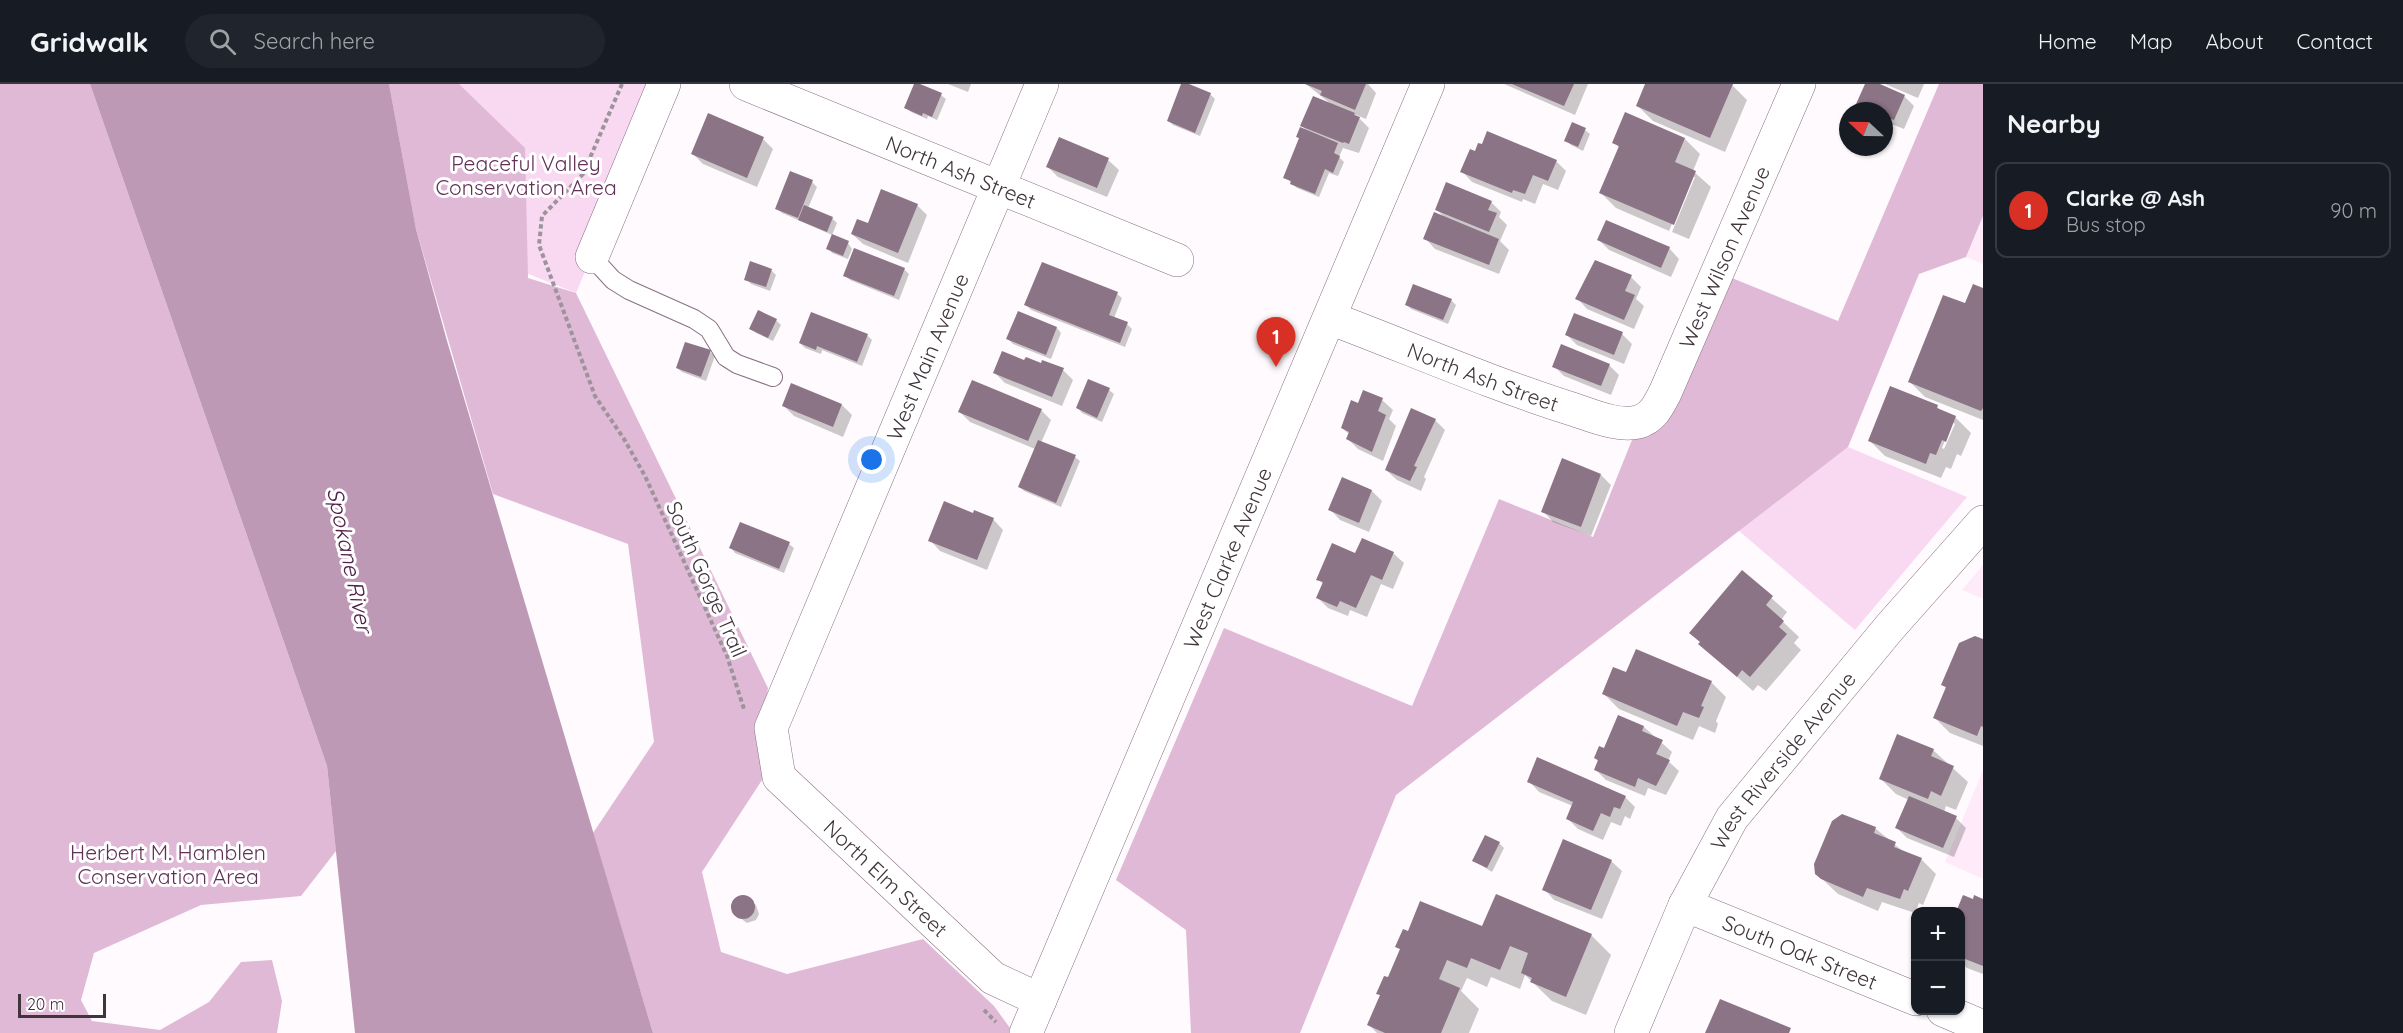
<!DOCTYPE html>
<html lang="en">
<head>
<meta charset="utf-8">
<style>
  :root { --surface:#171b24; --page:#20242c; --text:#f1f3f6; --muted:#9ea1a6; --line:#363941; --accent:#d93025 }
  body { margin:0; font-family:Quicksand,sans-serif; background:var(--page); color:var(--text) }
  .controls { position:absolute; right:18px; bottom:18px; display:grid; overflow:hidden; border-radius:12px; box-shadow:0 2px 4px #0004 }
  .controls button { width:54px; height:54px; display:grid; place-items:center; padding:0; border:0; border-bottom:2px solid var(--line); background:var(--surface); color:var(--text); font:30px sans-serif }
  .compass { position:absolute; left:1839px; top:18px; width:54px; height:54px; border-radius:50%; background:var(--surface); box-shadow:0 2px 4px #0004; rotate:292deg }
  .scale { position:absolute; left:18px; bottom:15px; width:88px; box-sizing:border-box; padding-left:6px; border:3px solid #40353d; border-top:0; font-size:16px; line-height:21px; white-space:nowrap; color:#40353d; -webkit-text-stroke:4px #fff; paint-order:stroke }
  .you { position:absolute; left:872px; top:376px; width:21px; height:21px; margin:-15px; border:4px solid #fff; border-radius:50%; background:#1a73e8; box-shadow:0 0 0 9px #1a73e833 }
  .badge { display:grid; place-items:center; width:39px; height:39px; border-radius:50%; background:var(--accent); color:#fff; font-size:20px; font-weight:700 }
  .pin { position:absolute; translate:-50% -50px; filter:drop-shadow(0 2px 3px #0008) }
  .pin::after { content:''; position:absolute; top:32px; width:21px; height:18px; background:inherit; clip-path:polygon(0 0,100% 0,50% 100%) }
  .list { margin:0; padding:0; list-style:none }
  h2 { display:flex; justify-content:space-between; align-items:center; height:78px; margin:0; padding:0 24px; font-size:26px }
  h2 small { font-size:20px; font-weight:400; color:var(--muted) }
  .list li { display:grid; grid-template-columns:39px 1fr auto; gap:18px; align-items:center; box-sizing:border-box; height:96px; margin:0 12px 12px; padding:0 12px; border:2px solid var(--line); border-radius:12px }
  .list b { display:block; font-size:22px; white-space:nowrap }
  .list p { margin:0; font-size:20px; white-space:nowrap; color:var(--muted) }
  .list em { font-size:20px; font-style:normal; color:var(--muted) }
  .icon { flex:none; width:33px; height:33px; fill:none; stroke:currentColor; stroke-width:2; stroke-linecap:round; stroke-linejoin:round }
  .map { position:relative; flex:none; width:1983px; height:949px; overflow:hidden }
  header { display:flex; align-items:center; gap:36px; box-sizing:border-box; height:84px; padding:0 30px; background:var(--surface); border-bottom:2px solid var(--line) }
  header strong { font-size:28px }
  nav { display:flex; gap:33px; margin-inline-start:auto; font-size:21px }
  .search { width:420px; height:54px; background:var(--page); display:flex; align-items:center; gap:15px; box-sizing:border-box; padding:0 21px; border-radius:33px; color:var(--muted); font-size:22px }
  main { display:flex }
  aside { flex:1; background:var(--surface) }
  .map>svg:first-child { display:block }
</style>
</head>
<body>
<header>
<strong>Gridwalk</strong>
<div class="search"><svg class="icon" aria-label="search" viewBox="0 0 24 24"><circle cx="10" cy="10" r="6"/><path d="M15 15l6 6"/></svg>Search here</div>
<nav><a>Home</a><a>Map</a><a>About</a><a>Contact</a></nav>
</header>
<main>
<div class="map">
<svg width="1983" height="949" viewBox="0 0 1983 949">
  <rect width="100%" height="100%" fill="#fffafd"/>
  <path fill="#feeaf9" d="M1983,132V180L1966,173Z
    M1983,481V515L1962,506Z
    M1983,686V795L1945,778Z"/>
  <path fill="#f9d8f1" d="M389,0H664L576,209L416,145Z
    M1848,363L1967,413L1855,546L1738,446Z"/>
  <path fill="#e0b9d7" d="M0,0H90L327,682L336,767L301,812L201,821L94,869L81,916L92,937L160,946L209,918L241,878L272,876L282,917L277,949H0Z
    M389,0H459L525,64L528,194L576,209L768,604L762,642L768,687L702,788L721,868L787,890L923,855L994,922L1010,944L1009,949H653L593,749L654,658L628,460L493,410L416,145Z
    M1939,0H1983V132L1966,173L1919,190L1848,363L1396,711L1300,949H1191L1186,846L1116,796L1224,544L1412,622L1499,415L1593,453L1632,356L1648,352L1666,340L1727,192L1838,237Z"/>
  <path fill="#be99b5" d="M90,0H389L416,145L447,257L653,949H355L327,682Z"/>
  <path fill="#0003" fill-rule="evenodd" d="M916,0L941,11L946,15L937,36L928,32L927,35L911,28L906,23Z
    M948,0H971L968,8Z
    M1183,0L1210,10L1215,15L1200,52L1173,41L1168,36Z
    M1306,0H1368L1376,9L1366,35L1356,31L1369,44L1359,69L1343,64L1339,73L1344,78L1338,92L1329,89L1319,113L1297,104L1285,93L1300,55L1298,53L1309,49L1302,42L1332,21Z
    M1504,0H1588L1575,31Z
    M1647,0L1732,1L1747,16L1725,68L1653,37L1638,22Z
    M1866,0H1876L1904,12L1914,22L1904,45L1884,37V27H1865L1858,20Z
    M1885,0H1924L1918,14Z
    M1573,40L1585,46L1590,50L1583,67L1571,61L1566,56Z
    M763,55L773,65L757,103L703,80L693,70Z
    M1685,55L1700,70L1693,87L1711,103L1689,155L1672,148L1695,93H1692L1669,147L1616,124L1601,109L1620,65L1614,58Z
    M1108,76L1119,86L1107,113L1058,93L1048,83Z
    M1556,77L1566,87L1558,106L1543,100L1535,120L1523,115L1522,118L1472,98L1462,87Z
    M812,98L817,103L808,124L832,134L837,139L832,151L782,129L777,125Z
    M1491,118L1501,128L1499,133L1507,141L1500,157L1509,166L1499,190L1435,165L1425,154L1445,134L1437,126Z
    M917,121L927,131L908,179L863,160L852,150L868,141Z
    M1599,156L1669,164L1679,175L1671,193L1609,166Z
    M848,159L852,165L904,185L909,190L899,216L850,196L845,191L855,166L852,165L848,175L832,169L828,164Z
    M771,186L776,191L770,207L751,200L746,195Z
    M1631,193L1641,203L1636,215L1644,222L1634,245L1587,225L1577,214Z
    M1983,206V336L1925,313L1909,297L1966,221Z
    M1117,210L1122,214L1114,234L1127,240L1132,245L1125,263L1031,226L1026,221Z
    M1451,216L1456,221L1448,240L1411,225L1406,220Z
    M1018,229L1057,244L1061,249L1051,275L1013,260L1008,255Z
    M776,236L781,241L773,257L756,249L751,244Z
    M1622,250L1632,260L1624,280L1577,261L1567,251Z
    M867,251L872,256L862,282L822,266L821,270L805,264L800,259Z
    M710,268L715,272L706,297L682,288L677,284Z
    M1025,278L1063,286L1073,296L1062,322L1005,299L995,289Z
    M1609,281L1619,291L1611,311L1564,292L1554,282Z
    M792,301L842,321L852,331L843,353L794,332L784,322Z
    M1109,306L1114,310L1102,338L1082,329L1078,324Z
    M1364,308L1382,316L1393,326L1389,335L1396,342L1383,377L1358,365L1348,355L1350,351L1342,344L1359,321Z
    M1937,323L1943,329L1955,333L1971,349L1961,372L1957,370L1951,385L1946,383L1941,394L1885,372L1870,357ZM1952,338L1955,340L1944,365L1942,364Z
    M1041,326L1051,336L1041,359L1075,373L1080,377L1061,423L1024,407L1020,403L1035,365L970,338L960,328Z
    M1435,336L1445,346L1424,393L1426,395L1421,407L1397,396L1386,386Z
    M1601,391L1611,401L1591,452L1553,438L1543,427Z
    M1343,395L1372,407L1382,417L1369,448L1340,436L1330,425Z
    M974,431L993,435L1003,446L987,486L940,467L930,456Z
    M789,460L794,464L784,489L735,469L731,464Z
    M1393,469L1404,479L1393,505L1381,500L1367,533L1350,526L1348,532L1328,524L1318,514L1324,501L1318,495L1356,471Z
    M1742,488L1787,528L1781,536L1799,553L1794,559L1801,566L1766,607L1758,601L1753,607L1700,560Z
    M1983,557V662L1950,649L1935,634L1947,605L1943,601Z
    M1626,590L1711,598L1726,613L1716,637L1718,640L1715,649L1699,642L1693,656L1619,625L1604,610Z
    M1618,633L1644,643L1672,668L1668,677L1679,687L1666,711L1648,704L1645,712L1606,696L1596,686L1599,678L1595,674L1604,666Z
    M1933,666L1968,698L1956,726L1946,722L1944,728L1956,734L1966,744L1954,773L1907,754L1897,744L1909,716L1896,710L1881,695Z
    M1529,697L1625,713L1635,723L1630,735L1625,732L1621,742L1611,738L1603,756L1578,745L1568,735L1573,722L1539,708Z
    M1875,744L1905,769L1921,775L1936,790L1923,821L1919,819L1915,829L1882,818L1878,827L1838,810L1817,790Z
    M1499,759L1504,764L1492,788L1473,776Z
    M1611,777L1622,787L1602,835L1554,816L1544,805Z
    M744,813L756,821L759,830L756,836L747,839L736,831L733,824L737,815Z
    M1974,817H1983V890L1967,884L1960,877V828Z
    M1483,844L1591,851L1611,871L1586,931L1552,917L1525,891L1520,905L1491,893L1487,903L1467,894L1461,907L1479,925L1469,949H1377L1369,941L1381,912L1378,909L1389,895L1401,866L1397,862L1409,849Z"/>
  <path fill="#8b7485" d="M914,0H920L942,9L932,33L923,29L922,32L904,24Z
    M1181,0H1189L1211,9L1195,49L1167,37Z
    M1305,0H1366L1355,26L1320,11L1322,7Z
    M1512,0H1574L1564,22Z
    M1645,0H1733L1710,54L1636,22Z
    M1865,0H1880L1905,11L1894,36L1884,32V27H1873L1856,20Z
    M1313,12L1355,29L1354,31L1360,33L1349,60L1344,58L1343,59L1300,42Z
    M1625,28L1685,54L1675,78L1696,87L1674,141L1599,109L1619,62L1612,59Z
    M708,29L764,53L747,94L691,70Z
    M1572,38L1586,44L1578,63L1564,57Z
    M1300,43L1338,59L1334,69L1340,72L1333,89L1325,85L1315,110L1290,100L1291,97L1283,94L1299,54L1296,53Z
    M1487,47L1557,76L1548,97L1533,91L1525,110L1513,106L1512,109L1460,88L1470,65L1475,67L1478,59L1482,60Z
    M1059,53L1109,74L1097,104L1046,83Z
    M790,87L813,96L798,134L775,125Z
    M1446,98L1492,117L1488,126L1497,129L1489,148L1435,126Z
    M881,105L918,120L898,169L851,150L857,135L868,139Z
    M804,121L833,133L827,148L798,136Z
    M1434,128L1499,155L1489,181L1423,155Z
    M1606,136L1670,163L1661,184L1597,156Z
    M832,150L849,157L843,172L826,165Z
    M854,164L905,184L894,212L843,192Z
    M1595,176L1632,191L1625,207L1635,211L1624,236L1575,215Z
    M750,177L772,185L766,203L744,196Z
    M1042,178L1118,208L1109,231L1128,238L1120,259L1024,221Z
    M1413,200L1452,215L1443,236L1405,221Z
    M1973,200L1983,204V324L1981,327L1908,298L1943,211L1965,219Z
    M758,226L777,235L768,254L749,245Z
    M1018,227L1057,243L1046,271L1006,255Z
    M811,228L868,250L857,278L817,262L816,266L799,259Z
    M1574,229L1623,248L1614,271L1565,251Z
    M685,258L711,266L701,293L676,284Z
    M1561,260L1610,280L1601,302L1552,283Z
    M1002,267L1024,276L1026,273L1041,279L1042,276L1064,284L1052,313L993,289Z
    M1088,295L1110,304L1097,334L1076,324Z
    M972,296L1042,325L1028,357L958,328Z
    M791,299L842,320L833,343L782,322Z
    M1890,302L1938,321L1937,324L1956,332L1946,358L1942,356L1936,371L1930,369L1926,380L1868,357Z
    M1363,306L1383,314L1378,327L1386,331L1372,368L1346,355L1349,348L1341,344L1351,316L1358,319Z
    M1411,324L1436,335L1414,382L1417,383L1410,397L1385,386Z
    M1038,356L1076,371L1056,419L1018,403Z
    M1562,374L1601,390L1581,443L1541,428Z
    M1342,393L1372,406L1359,439L1328,426Z
    M944,417L973,429L974,426L994,434L977,476L928,457Z
    M740,438L790,458L779,485L729,464Z
    M1362,454L1394,468L1382,496L1371,491L1356,524L1340,517L1337,523L1316,514L1323,498L1316,496L1332,459L1355,469Z
    M1742,486L1773,512L1766,521L1784,537L1779,543L1787,550L1750,593L1742,586L1737,593L1698,560L1700,558L1689,549Z
    M1975,552L1983,555V643L1981,642L1977,652L1933,634L1946,603L1941,601L1959,559Z
    M1636,565L1712,597L1701,622L1704,623L1699,634L1683,628L1677,642L1602,610L1613,583L1626,588Z
    M1618,631L1644,642L1642,647L1663,656L1656,670L1670,676L1656,702L1638,694L1635,703L1594,686L1598,676L1594,674L1599,662L1604,664Z
    M1897,650L1934,665L1931,672L1954,682L1941,712L1931,707L1928,715L1879,695Z
    M1537,673L1626,712L1620,725L1614,723L1610,733L1601,729L1593,747L1566,735L1573,718L1527,698Z
    M1909,712L1957,732L1943,764L1895,744Z
    M1842,730L1876,743L1874,749L1896,758L1894,763L1922,774L1908,807L1904,805L1900,815L1867,804L1863,813L1821,795L1815,790L1814,780L1832,737Z
    M1485,751L1500,758L1487,784L1472,777Z
    M1563,755L1612,776L1591,826L1542,806Z
    M1496,810L1592,850L1566,913L1530,898L1532,894L1521,889L1528,869L1510,862L1500,886L1471,874L1467,884L1447,876L1439,895L1460,904L1441,949H1385L1367,941L1380,911L1376,910L1384,892L1388,893L1400,865L1395,863L1403,845L1408,847L1420,817L1482,842Z
    M1963,811L1973,815L1974,811L1983,815V882L1960,873V828H1956Z
    M731 823a12 12 0 1 1 24 0a12 12 0 1 1-24 0Z
    M1720,915L1791,944L1789,949H1705Z"/>
  <g fill="none" stroke-linecap="round" stroke-linejoin="round">
    <g stroke="#877082" stroke-width="20">
      <path id="service" d="M592,173L613,196L629,206L694,235L709,245L726,273L737,280L773,293"/>
    </g>
    <g stroke="#877082" stroke-width="34">
      <g id="minor">
        <path id="s1" d="M746,0L1177,176"/>
        <path d="M592,173L664,0"/>
        <path id="s2" d="M1330,234C1412,265 1492,300 1575,326C1593,332 1619,343 1638,338C1653,334 1658,322 1665,309L1799,0"/>
        <path id="s3" d="M1685,821L1916,915"/>
        <path id="s4" d="M1040,916L993,894L779,693L771,644L1042,0"/>
        <path d="M1943,926L1983,943"/>
        <path id="s5" d="M1026,949L1428,0"/>
      </g>
    </g>
    <g stroke="#877082" stroke-width="34">
      <g id="secondary">
        <path id="s6" d="M1631,949L1685,821L1732,734L1890,543L1983,438"/>
      </g>
    </g>
    <path stroke="#9c949a" stroke-width="4" stroke-dasharray="4.5 3" stroke-linecap="butt" d="M622,0L583,90L542,132L539,161L595,312L624,355L645,392L727,572L744,625
      M984,926L996,938"/>
    <use href="#service" stroke="#fff" stroke-width="18"/>
    <use href="#minor" stroke="#fff" stroke-width="33"/>
    <use href="#secondary" stroke="#fff" stroke-width="33"/>
  </g>
  <g text-anchor="middle" dominant-baseline="central" stroke-width="6" stroke-linejoin="round" paint-order="stroke">
    <g font-size="21" fill="#613057" stroke="#fff">
      <text x="526" y="79">Peaceful Valley<tspan x="526" dy="24">Conservation Area</tspan></text>
      <text x="168" y="768">Herbert M. Hamblen<tspan x="168" dy="24">Conservation Area</tspan></text>
    </g>
    <g font-size="21" fill="#40353d" stroke="#fff">
      <text stroke="none"><textPath href="#s1" startOffset="232">North Ash Street</textPath></text>
      <text stroke="none"><textPath href="#s2" startOffset="516">West Wilson Avenue</textPath></text>
      <text stroke="none"><textPath href="#s4" startOffset="798">West Main Avenue</textPath></text>
      <text stroke="none"><textPath href="#s2" startOffset="164">North Ash Street</textPath></text>
      <text stroke="none"><textPath href="#s5" startOffset="516">West Clarke Avenue</textPath></text>
      <text transform="translate(707 495) rotate(66)">South Gorge Trail</text>
      <text stroke="none"><textPath href="#s6" startOffset="314">West Riverside Avenue</textPath></text>
      <text transform="translate(886 794) rotate(43)">North Elm Street</text>
      <text stroke="none"><textPath href="#s3" startOffset="124">South Oak Street</textPath></text>
    </g>
    <g font-size="22" font-style="italic" fill="#502147" stroke="#fff">
      <text transform="translate(350 476) rotate(78)">Spokane River</text>
    </g>
  </g>
</svg>
<div class="controls">
<button>+</button>
<button>−</button>
</div>
<svg class="compass" viewBox="-18 -18 36 36"><path d="M0-13l5 13h-10z" fill="#e53935"/><path d="M0 13l5-13h-10z" fill="#9ea1a6"/></svg>
<div class="scale">20 m</div>
<div class="you"></div>
<div class="pin badge" style="left:1276px;top:283px">1</div>
</div>
<aside>
<h2>Nearby<small></small></h2>
<ul class="list">
<li><span class="badge">1</span><div><b>Clarke @ Ash</b><p>Bus stop</p></div><em>90 m</em></li>
</ul>
</aside>
</main>
</body>
</html>
